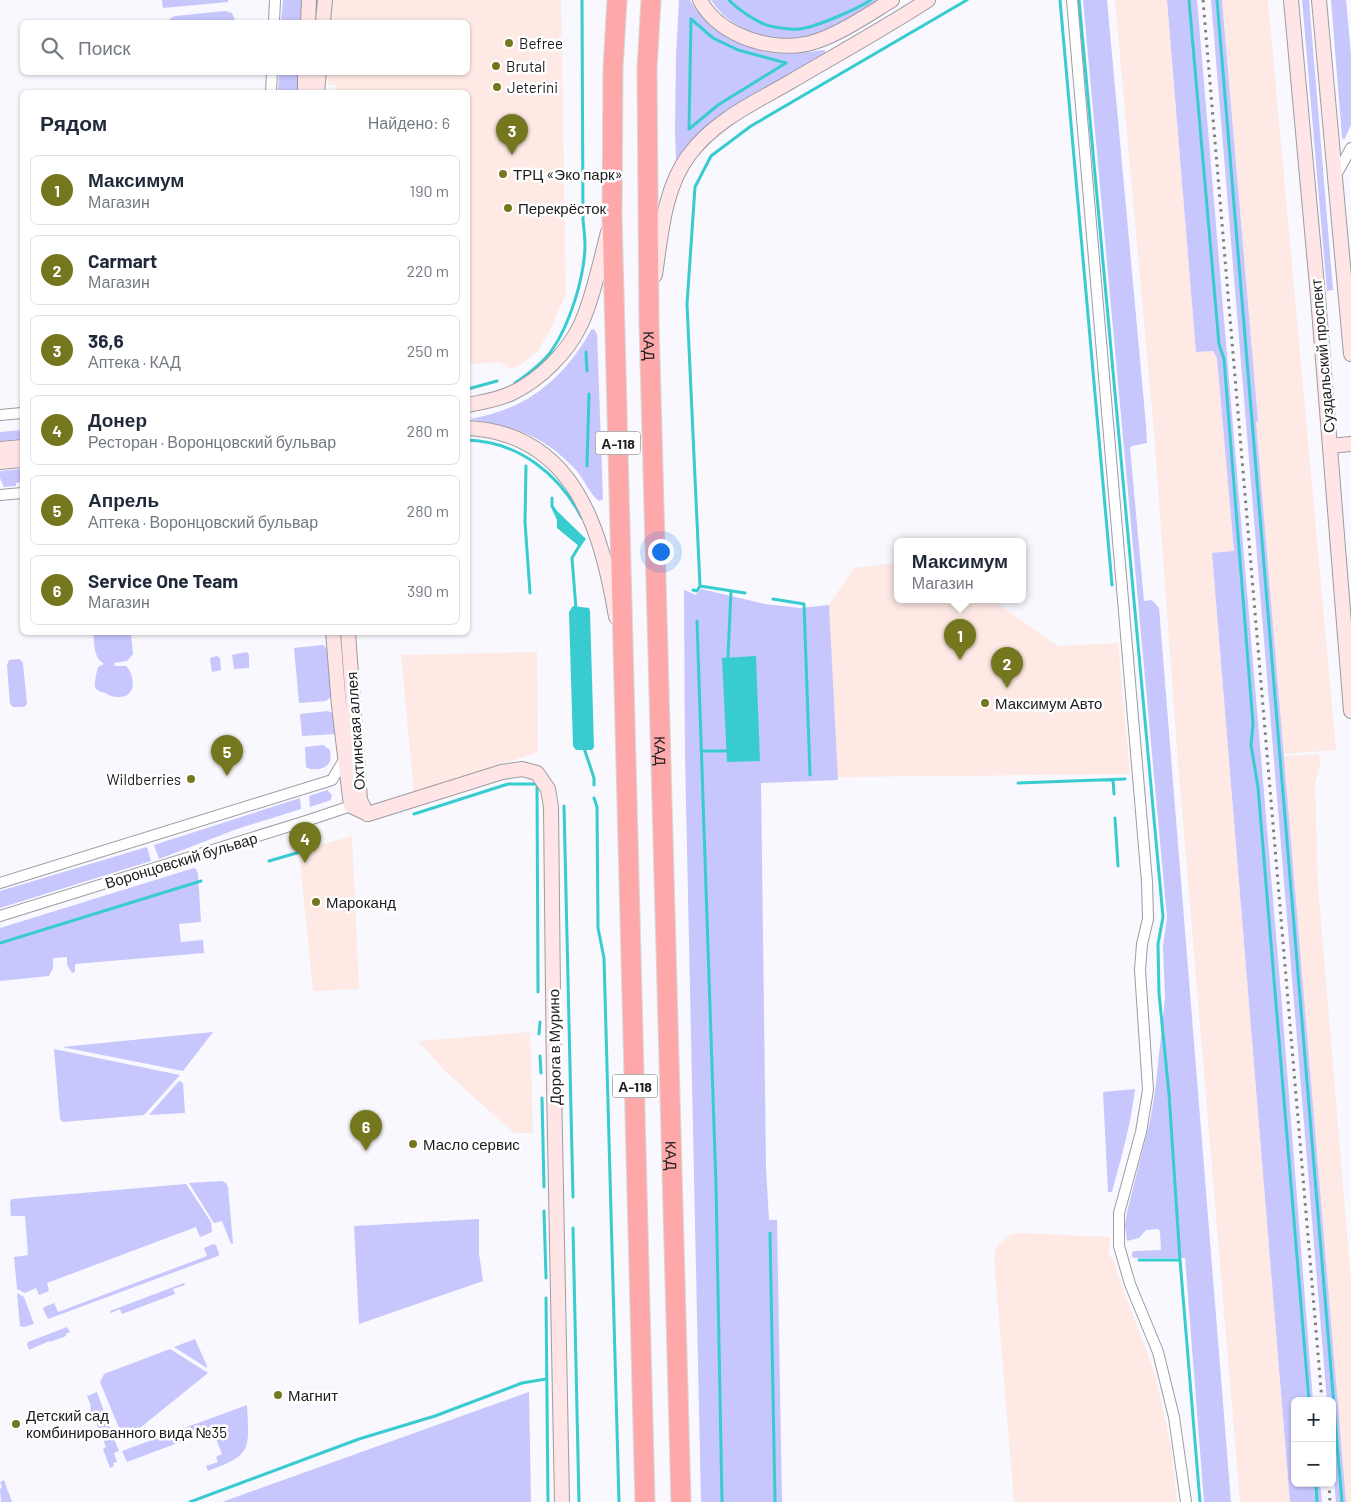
<!DOCTYPE html>
<html lang="ru">
<head>
<meta charset="utf-8">
<style>
  :root { --surface:#fff; --page:#f2f2f3; --text:#1f2937; --muted:#747a83; --line:#e0e1e3; --accent:#75771f }
  body { margin:0; font-family:Barlow,sans-serif; background:var(--page); color:var(--text) }
  .controls { position:absolute; right:15px; bottom:15px; display:grid; overflow:hidden; border-radius:8px; box-shadow:0 1px 4px #0004 }
  .controls button { width:45px; height:45px; display:grid; place-items:center; padding:0; border:0; border-bottom:1px solid var(--line); background:var(--surface); color:var(--text); font:25px sans-serif }
  .you { position:absolute; left:660px; top:551px; width:18px; height:18px; margin:-12px; border:4px solid #fff; border-radius:50%; background:#1a73e8; box-shadow:0 0 0 8px #1a73e833 }
  .badge { display:grid; place-items:center; width:32px; height:32px; border-radius:50%; background:var(--accent); color:#fff; font-size:16px; font-weight:700 }
  .pin { position:absolute; translate:-50% -41px; filter:drop-shadow(0 1px 2px #0008) }
  .pin::after { content:''; position:absolute; top:26px; width:18px; height:15px; background:inherit; clip-path:polygon(0 0,100% 0,50% 100%) }
  .popup { position:absolute; left:894px; top:538px; width:132px; height:65px; box-sizing:border-box; display:grid; place-content:center; border-radius:8px; background:var(--surface); filter:drop-shadow(0 1px 4px #0005); font-size:16px; white-space:nowrap; color:var(--muted) }
  .popup b { font-size:19px; color:var(--text) }
  .popup::after { content:''; position:absolute; left:50%; top:100%; margin-left:-10px; border:10px solid transparent; border-top-color:var(--surface) }
  .list { margin:0; padding:0; list-style:none }
  h2 { display:flex; justify-content:space-between; align-items:center; height:65px; margin:0; padding:0 20px; font-size:21px }
  h2 small { font-size:16px; font-weight:400; color:var(--muted) }
  .list li { display:grid; grid-template-columns:32px 1fr auto; gap:15px; align-items:center; box-sizing:border-box; height:70px; margin:0 10px 10px; padding:0 10px; border:1px solid var(--line); border-radius:8px }
  .list b { display:block; font-size:19px; white-space:nowrap }
  .list p { margin:0; font-size:16px; white-space:nowrap; color:var(--muted) }
  .list em { font-size:16px; font-style:normal; color:var(--muted) }
  .icon { flex:none; width:28px; height:28px; fill:none; stroke:currentColor; stroke-width:2; stroke-linecap:round; stroke-linejoin:round }
  .map { position:relative; flex:none; width:1351px; height:1502px; overflow:hidden }
  .search { position:absolute; background:var(--surface); box-shadow:0 1px 4px #0004; left:20px; top:20px; width:450px; height:55px; display:flex; align-items:center; gap:12px; box-sizing:border-box; padding:0 18px; border-radius:8px; color:var(--muted); font-size:19px }
  .panel { position:absolute; background:var(--surface); box-shadow:0 1px 4px #0004; left:20px; top:90px; width:450px; height:545px; border-radius:8px }
  .map>svg:first-child { display:block }
</style>
</head>
<body>
<div class="map">
<svg width="1351" height="1502" viewBox="0 0 1351 1502">
  <rect width="100%" height="100%" fill="#f8f8fe"/>
  <path fill="#fee9e5" d="M333,0H561L566,293L550,330L537,352L518,367L508,369L501,362L468,364V92H336L335,85H328V73L468,72V22H331Z
    M1115,0H1167L1196,352L1213,351L1217,358L1234,551L1212,554L1290,1502H1240L1177,750L1154,433Z
    M1222,0H1268L1336,750L1283,754L1256,421L1258,420Z
    M897,563L898,599H991L1058,646L1118,643L1130,774L837,777L829,605L854,568Z
    M537,652L538,752L414,793L401,655Z
    M1319,754L1320,764L1315,784L1318,886L1351,1281V1502H1346L1283,756Z
    M352,836L359,989L313,991L299,851Z
    M530,1032L533,1133H514L445,1071L418,1041Z
    M1019,1233L1110,1237L1109,1256L1114,1260L1117,1272L1156,1378L1171,1447L1177,1502H1014L994,1258L996,1248L1002,1241L1010,1235Z"/>
  <path fill="#c7c6fd" d="M162,0H228V2L163,8Z
    M283,0H305L304,22H281Z
    M679,0H690C696,11 706,20 716,28C749,55 782,57 822,50H825V53L676,160L675,130L676,57Z
    M711,0H882C865,10 842,25 824,32C785,46 735,37 711,0Z
    M1083,0H1107L1146,425L1147,443L1132,446L1130,448L1144,601L1152,600L1159,608L1231,1502H1204L1185,1258H1135L1132,1257V1252L1135,1251L1161,1250L1160,1231L1158,1229L1146,1230L1139,1238L1127,1241L1125,1225L1127,1212L1150,1121L1155,1092L1165,998L1163,946L1167,918Z
    M1167,0H1197L1281,994L1313,1401H1295V1483H1320L1322,1502H1290L1212,553L1234,551L1217,358L1213,351L1196,352Z
    M1211,0H1222L1258,421L1256,422L1346,1502H1336L1332,1461V1401H1327Z
    M1302,0H1309L1333,290L1327,291Z
    M1331,0H1346L1351,55V125L1344,140L1342,137Z
    M225,11L232,13L236,22H168L171,18L175,16Z
    M279,73H302L301,92H278Z
    M594,329L597,334L603,499L599,501C592,497 583,478 576,470C542,434 517,428 470,419C527,409 563,380 591,330Z
    M22,430V439L0,441V432Z
    M22,469V482L16,483V486L4,487L0,478V471Z
    M701,589L765,604L800,608L829,605L838,780L761,783L766,1168L769,1220H777L782,1502H701L685,755L684,590L696,595Z
    M93,633H131L133,654L127,661L114,663L115,666H126C135,675 137,696 120,697C115,698 109,695 105,693C101,692 97,691 95,687C94,681 97,672 98,667L104,664C93,657 95,644 93,633Z
    M323,645L329,651L333,695L326,701L299,703L294,648Z
    M247,652L249,655V668L234,669L232,655Z
    M217,656L220,658L221,670L212,672L210,658Z
    M20,659L23,663L27,704L24,707H13L10,704L7,665L9,660Z
    M328,711L334,714L336,734L302,736L300,714Z
    M323,745L330,750C330,754 332,759 329,763C325,770 311,771 306,767L305,747Z
    M327,790L332,795L331,800L310,807L309,796Z
    M300,798L301,809L237,829L159,859L154,845Z
    M147,847L151,861L0,908V891Z
    M194,868L196,869L198,874L201,922L179,924L181,942L203,940L204,953L75,964V972L72,973L67,965V957L53,958V968L49,976L0,981V928Z
    M213,1032L183,1071L62,1047Z
    M54,1049L180,1075L144,1115L63,1122L60,1119Z
    M179,1081L183,1083L185,1113L149,1115Z
    M1135,1089C1131,1125 1121,1158 1112,1192H1108L1103,1092Z
    M222,1181L226,1183L228,1187L233,1244H231L222,1221L214,1223L189,1183Z
    M186,1184L211,1222L212,1232L200,1237L196,1227L47,1283L49,1291L39,1295L36,1288L25,1293L17,1289L14,1257L28,1255L25,1216H11L10,1202L12,1199Z
    M479,1219V1253L483,1281L359,1324L354,1226Z
    M213,1244L216,1245L219,1254L218,1256L48,1319L43,1309L44,1307L54,1303L58,1312L207,1256L204,1248Z
    M184,1283L185,1285L173,1289L175,1294L122,1314L120,1309L111,1313L110,1311Z
    M17,1293L24,1297L34,1324L24,1327L20,1326Z
    M67,1327L70,1332L66,1334V1336L50,1342L49,1341L29,1350L27,1344L28,1342Z
    M195,1339L207,1366V1368L174,1347Z
    M170,1349L208,1373L125,1440H124L100,1382L104,1374Z
    M97,1392L111,1431L101,1435L95,1420L92,1421L89,1411L91,1410L90,1407L91,1406L87,1396Z
    M529,1392L531,1502H222Z
    M247,1405C249,1449 253,1455 208,1471L206,1466L218,1462L216,1457L222,1454L214,1434L208,1436L207,1432L127,1462L122,1451Z
    M112,1434L119,1451L114,1453L117,1462L113,1463L114,1466L110,1468L103,1449L106,1447L102,1437Z
    M4,1480L12,1502H1L0,1489L2,1487L0,1482Z"/>
  <path fill="#38ccd0" d="M551,507L555,509L586,539L580,547L557,528V520Z
    M573,606L589,608L590,611L594,747L592,750H576L573,746L569,612Z
    M756,656L760,761L727,762L722,658Z"/>
  <g fill="none" stroke-linecap="round" stroke-linejoin="round">
    <path stroke="#38ccd0" stroke-width="3" d="M729,0C736,8 754,20 764,24C770,27 792,30 799,29C814,28 857,9 871,0
      M1060,0L1112,585
      M1079,0L1163,917L1158,944L1159,993L1169,1094L1180,1260L1200,1502
      M1189,0L1219,344L1224,359L1253,724L1251,745L1258,787L1309,1401
      M1217,0L1342,1502
      M689,129L718,105L786,63L738,50L713,38L691,19
      M689,129L691,19
      M586,352L587,371
      M515,383C528,374 543,363 552,350C570,324 584,278 585,247C585,238 584,229 583,220L582,0
      M468,389L497,381
      M468,440C519,442 559,474 582,518
      M526,466L525,522L530,593
      M587,466L589,394
      M552,498V506L555,511
      M693,590L697,591L700,586
      M745,593L700,586L687,304L695,187L711,156L751,126L967,0
      M773,599L804,604L810,775
      M576,609L572,558L581,543
      M697,621L716,1185L722,1502
      M728,657L731,591
      M584,748L594,778V785
      M701,751H726
      M1113,780L1114,794
      M1018,783L1125,779
      M594,798L597,807L598,928L604,958L619,1502
      M564,806L573,1197
      M414,814L508,784H537L538,992
      M1115,818L1118,866
      M269,861L300,852
      M0,943L201,881
      M539,1034L540,1022
      M540,1056L541,1073
      M542,1098L544,1187
      M544,1211L546,1278
      M573,1228L579,1502
      M770,1233L775,1502
      M1139,1260H1180
      M546,1298L548,1502
      M1316,1483L1317,1502
      M190,1502L359,1439L435,1416L522,1383L546,1379"/>
    <g stroke="#9c9ca3" stroke-width="12">
      <path id="street" d="M1072,0L1147,882L1148,919L1142,944L1140,970L1148,1090L1141,1132L1119,1213V1246L1130,1284L1158,1352L1174,1417L1186,1502
        M274,22L275,0
        M271,92L272,72
        M1335,177L1351,148
        M0,415L22,413
        M0,495L22,493
        M0,883L332,780L345,758
        M0,916L306,821L351,806L355,803"/>
    </g>
    <g stroke="#9c9ca3" stroke-width="16">
      <path id="secondary" d="M700,0C719,37 776,54 814,42C840,34 869,14 892,0
        M1291,0L1318,297L1351,711
        M1319,0L1351,354
        M308,22L309,0
        M323,22L325,0
        M305,92V72
        M317,92L319,72
        M655,275C661,235 664,188 689,155C715,120 754,103 790,82C836,55 883,29 928,0
        M468,405C482,402 498,400 512,393C540,380 568,352 581,324C594,295 600,262 608,232
        M468,428C574,434 601,528 616,617
        M1330,446L1351,444
        M0,449L22,447
        M0,462L22,460
        M333,632L339,706L351,806L368,814
        M348,632L360,800L367,814
        M368,814L502,772L522,769L537,773L548,789L551,807L554,1086L562,1502"/>
    </g>
    <g stroke="#d7d7d7" stroke-width="21">
      <g id="highway">
        <path d="M617,0L613,68L612,217L645,1502"/>
        <path id="s1" d="M651,0L647,69L649,322L681,1502"/>
      </g>
    </g>
    <use href="#street" stroke="#fff" stroke-width="10"/>
    <use href="#secondary" stroke="#ffe5e6" stroke-width="14"/>
    <use href="#highway" stroke="#fea8aa" stroke-width="19"/>
    <path stroke="#7f7f83" stroke-width="3" stroke-dasharray="2.5 5" stroke-linecap="butt" d="M1203,0L1322,1401
      M1329,1483L1330,1502"/>
  </g>
  <g fill="#75771f" stroke="#fff" stroke-width="2">
    <circle cx="509" cy="43" r="5"/>
    <circle cx="496" cy="66" r="5"/>
    <circle cx="497" cy="87" r="5"/>
    <circle cx="503" cy="174" r="5"/>
    <circle cx="508" cy="208" r="5"/>
    <circle cx="985" cy="703" r="5"/>
    <circle cx="191" cy="779" r="5"/>
    <circle cx="316" cy="902" r="5"/>
    <circle cx="413" cy="1144" r="5"/>
    <circle cx="278" cy="1395" r="5"/>
    <circle cx="16" cy="1424" r="5"/>
  </g>
  <g text-anchor="middle" dominant-baseline="central" stroke-width="5" stroke-linejoin="round" paint-order="stroke">
    <g fill="#fff" stroke="#636365" stroke-width="1">
      <rect x="595.5" y="431.5" width="45" height="23" rx="4"/>
      <rect x="612.5" y="1074.5" width="45" height="23" rx="4"/>
    </g>
    <g font-size="14" font-weight="bold" fill="#202023">
      <text x="618" y="443">А-118</text>
      <text x="635" y="1086">А-118</text>
    </g>
    <g font-size="15" fill="#202023" stroke="#fff" text-anchor="start">
      <text x="519" y="43">Befree</text>
      <text x="506" y="66">Brutal</text>
      <text x="507" y="87">Jeterini</text>
      <text x="513" y="174">ТРЦ «Эко парк»</text>
      <text x="518" y="208">Перекрёсток</text>
      <text x="995" y="703">Максимум Авто</text>
      <text x="181" y="779" text-anchor="end">Wildberries</text>
      <text x="326" y="902">Мароканд</text>
      <text x="423" y="1144">Масло сервис</text>
      <text x="288" y="1395">Магнит</text>
      <text x="26" y="1415">Детский сад<tspan x="26" dy="17">комбинированного вида №35</tspan></text>
    </g>
    <g font-size="15" fill="#202023" stroke="#fff">
      <text stroke="none"><textPath href="#s1" startOffset="346">КАД</textPath></text>
      <text transform="translate(1322 356) rotate(-95)">Суздальский проспект</text>
      <text transform="translate(355 731) rotate(-94)">Охтинская аллея</text>
      <text stroke="none"><textPath href="#s1" startOffset="751">КАД</textPath></text>
      <text transform="translate(181 860) rotate(-17)">Воронцовский бульвар</text>
      <text transform="translate(554 1047) rotate(-91)">Дорога в Мурино</text>
      <text stroke="none"><textPath href="#s1" startOffset="1156">КАД</textPath></text>
    </g>
  </g>
</svg>
<div class="controls">
<button>+</button>
<button>−</button>
</div>
<div class="you"></div>
<div class="pin badge" style="left:960px;top:660px">1</div>
<div class="popup"><b>Максимум</b>Магазин</div>
<div class="pin badge" style="left:1007px;top:688px">2</div>
<div class="pin badge" style="left:512px;top:155px">3</div>
<div class="pin badge" style="left:305px;top:863px">4</div>
<div class="pin badge" style="left:227px;top:776px">5</div>
<div class="pin badge" style="left:366px;top:1151px">6</div>
<div class="search"><svg class="icon" aria-label="search" viewBox="0 0 24 24"><circle cx="10" cy="10" r="6"/><path d="M15 15l6 6"/></svg>Поиск</div>
<section class="panel">
<h2>Рядом<small>Найдено: 6</small></h2>
<ul class="list">
<li><span class="badge">1</span><div><b>Максимум</b><p>Магазин</p></div><em>190 m</em></li>
<li><span class="badge">2</span><div><b>Carmart</b><p>Магазин</p></div><em>220 m</em></li>
<li><span class="badge">3</span><div><b>36,6</b><p>Аптека · КАД</p></div><em>250 m</em></li>
<li><span class="badge">4</span><div><b>Донер</b><p>Ресторан · Воронцовский бульвар</p></div><em>280 m</em></li>
<li><span class="badge">5</span><div><b>Апрель</b><p>Аптека · Воронцовский бульвар</p></div><em>280 m</em></li>
<li><span class="badge">6</span><div><b>Service One Team</b><p>Магазин</p></div><em>390 m</em></li>
</ul>
</section>
</div>
</body>
</html>
